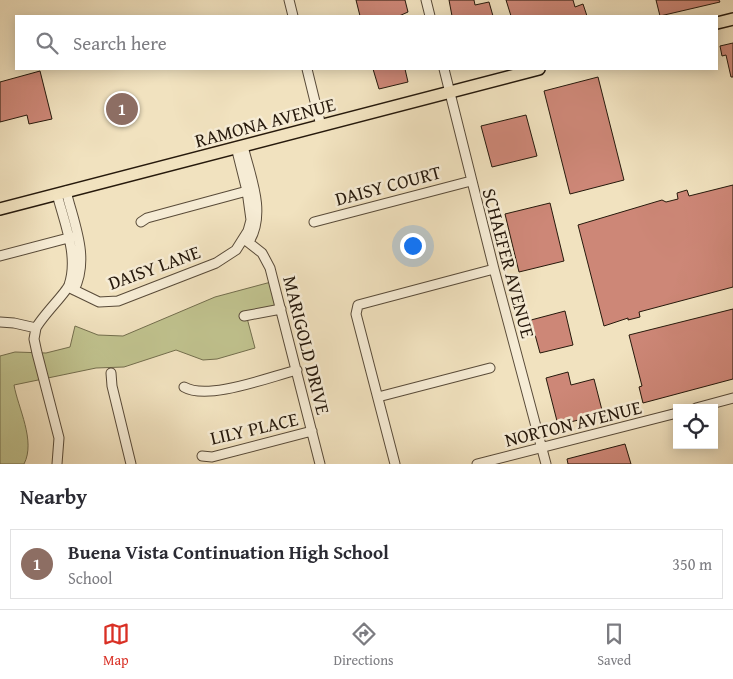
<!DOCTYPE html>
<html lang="en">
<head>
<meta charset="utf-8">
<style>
  :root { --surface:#fff; --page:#f7f7f7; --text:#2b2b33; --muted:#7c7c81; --line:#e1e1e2; --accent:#d93025 }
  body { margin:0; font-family:"Gentium Book Plus",serif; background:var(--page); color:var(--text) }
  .controls { position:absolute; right:15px; bottom:15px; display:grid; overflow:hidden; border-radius:0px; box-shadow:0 2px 12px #0003 }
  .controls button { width:45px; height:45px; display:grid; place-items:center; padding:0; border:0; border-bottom:1px solid var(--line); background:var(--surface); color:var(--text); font:25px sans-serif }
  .you { position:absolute; left:412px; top:245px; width:18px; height:18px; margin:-12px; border:4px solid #fff; border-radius:50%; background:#1a73e8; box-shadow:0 0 0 8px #1a73e833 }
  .badge { display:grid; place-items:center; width:32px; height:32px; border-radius:50%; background:var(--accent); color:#fff; font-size:16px; font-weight:700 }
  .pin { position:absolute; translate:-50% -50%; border:2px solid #fff; box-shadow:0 1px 5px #0006 }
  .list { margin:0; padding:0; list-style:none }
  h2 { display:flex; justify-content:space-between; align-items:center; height:65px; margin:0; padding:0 20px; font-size:21px }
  h2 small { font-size:16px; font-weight:400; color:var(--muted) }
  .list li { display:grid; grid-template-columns:32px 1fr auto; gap:15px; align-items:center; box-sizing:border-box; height:70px; margin:0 10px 10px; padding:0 10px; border:1px solid var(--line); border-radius:0px }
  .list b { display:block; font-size:19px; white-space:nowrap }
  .list p { margin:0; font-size:16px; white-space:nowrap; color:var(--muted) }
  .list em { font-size:16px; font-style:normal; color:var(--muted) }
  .icon { flex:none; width:28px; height:28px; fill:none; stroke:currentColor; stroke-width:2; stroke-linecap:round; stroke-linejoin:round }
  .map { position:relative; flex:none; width:733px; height:464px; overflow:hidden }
  .search { position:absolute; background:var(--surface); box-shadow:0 2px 12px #0003; left:15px; right:15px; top:15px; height:55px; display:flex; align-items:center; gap:12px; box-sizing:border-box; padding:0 18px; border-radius:0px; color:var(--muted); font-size:19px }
  .sheet { height:145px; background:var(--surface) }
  nav { display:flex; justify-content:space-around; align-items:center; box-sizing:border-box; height:70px; border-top:1px solid var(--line); background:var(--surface); font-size:14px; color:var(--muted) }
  nav a { display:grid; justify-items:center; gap:2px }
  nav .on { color:var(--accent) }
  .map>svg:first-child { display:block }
</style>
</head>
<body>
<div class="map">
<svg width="733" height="464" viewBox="0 0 733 464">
  <rect width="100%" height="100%" fill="#f1e2bf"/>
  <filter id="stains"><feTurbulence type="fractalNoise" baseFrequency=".004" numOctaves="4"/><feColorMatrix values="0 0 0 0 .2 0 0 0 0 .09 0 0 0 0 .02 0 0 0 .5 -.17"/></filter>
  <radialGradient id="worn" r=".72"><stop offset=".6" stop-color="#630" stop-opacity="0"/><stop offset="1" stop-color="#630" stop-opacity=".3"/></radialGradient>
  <path fill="#c0c28e" stroke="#736e4d" d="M271,282L277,305L247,318L255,348L217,359L203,360L176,350L124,367L96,368L14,385C18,408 36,441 24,464H0V356L15,352L46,353L70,347L75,326L98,335L123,336L215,297Z"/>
  <path fill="#cd8777" stroke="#26190c" d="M356,0H405L408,12L399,16H360Z
    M449,0H474L475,5L489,2L493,16H452Z
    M506,0H573L575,7L583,4L587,16H511Z
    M656,0H719L720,2L660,16Z
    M733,43V77H731L726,55L722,56L720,46Z
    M373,69H405L408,82L379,89Z
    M40,71L52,119L29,124L27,115L0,122V82Z
    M598,77L624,180L570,194L544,91Z
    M526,115L537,156L492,167L481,126Z
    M733,185V287L639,312L640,317L628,320V318L604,326L578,225L662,200L666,202L678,199L677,193L687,190L689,196Z
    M550,203L564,261L519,272L505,214Z
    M733,309V379L643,403L639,387L642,386L629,335Z
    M565,311L573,345L540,353L531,320Z
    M568,372L571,385L594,379L603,414L558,425L546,378Z
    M625,444L631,464H568L567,459Z"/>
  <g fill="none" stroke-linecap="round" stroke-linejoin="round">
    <g stroke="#594b39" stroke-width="11">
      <path id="minor" d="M289,0L293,16
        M426,0L430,16
        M307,69L321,126
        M444,69L494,269L546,464
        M243,146C250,176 266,211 250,240
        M66,191C74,224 90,258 74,290
        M141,222L147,218L247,191
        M314,222L471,181
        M244,239L262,253L270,268L320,464
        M0,256L72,237
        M68,287L99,302L118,301L216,263L236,250L248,231L251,220L247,191L236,147
        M244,316L281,309
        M0,322L14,323L36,328L34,339L37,353L59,438L57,464
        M36,328C43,315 66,293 69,285C79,256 64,222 57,194
        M111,373L112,386L131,464
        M184,387C208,401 269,377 297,370
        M378,397L490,368
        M696,408L733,398
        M202,456L212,457L312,431
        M395,464L356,314L358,305L494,269
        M477,464L677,413"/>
    </g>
    <g stroke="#26190c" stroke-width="14">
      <path id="major" d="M717,23L733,19
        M0,209L539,69"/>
    </g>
    <use href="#minor" stroke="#f6ecd5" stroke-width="9"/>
    <use href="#major" stroke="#f1e2bf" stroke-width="11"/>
  </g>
  <g text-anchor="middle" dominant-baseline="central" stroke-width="5" stroke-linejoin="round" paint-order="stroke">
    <g font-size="19" fill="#26190c" stroke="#f6ecd5">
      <text transform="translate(265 122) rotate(-15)">RAMONA AVENUE</text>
      <text transform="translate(388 185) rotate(-15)">DAISY COURT</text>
      <text transform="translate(509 263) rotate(75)">SCHAEFER AVENUE</text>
      <text transform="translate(154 267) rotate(-20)">DAISY LANE</text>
      <text transform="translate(307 345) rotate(76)">MARIGOLD DRIVE</text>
      <text transform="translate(573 423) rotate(-14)">NORTON AVENUE</text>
      <text transform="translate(254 428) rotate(-13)">LILY PLACE</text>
    </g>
  </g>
  <rect width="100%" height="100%" filter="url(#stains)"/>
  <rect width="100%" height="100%" fill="url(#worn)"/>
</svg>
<div class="controls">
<button><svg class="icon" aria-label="locate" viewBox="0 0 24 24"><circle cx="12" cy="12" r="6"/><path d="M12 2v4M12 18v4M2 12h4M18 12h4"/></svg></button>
</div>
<div class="you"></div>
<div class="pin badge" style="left:122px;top:109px;background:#8d6e63">1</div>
<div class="search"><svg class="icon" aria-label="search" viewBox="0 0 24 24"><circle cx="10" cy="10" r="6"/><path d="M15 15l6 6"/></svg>Search here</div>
</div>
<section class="sheet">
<h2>Nearby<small></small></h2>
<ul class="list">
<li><span class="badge" style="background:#8d6e63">1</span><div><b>Buena Vista Continuation High School</b><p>School</p></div><em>350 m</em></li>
</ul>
</section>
<nav>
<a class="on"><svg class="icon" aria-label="map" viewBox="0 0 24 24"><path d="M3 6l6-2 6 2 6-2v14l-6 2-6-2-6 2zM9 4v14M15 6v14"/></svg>Map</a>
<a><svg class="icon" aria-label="directions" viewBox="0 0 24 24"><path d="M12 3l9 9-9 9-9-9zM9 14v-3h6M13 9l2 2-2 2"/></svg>Directions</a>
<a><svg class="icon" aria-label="saved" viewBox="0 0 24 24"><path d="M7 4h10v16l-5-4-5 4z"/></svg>Saved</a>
</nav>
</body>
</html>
